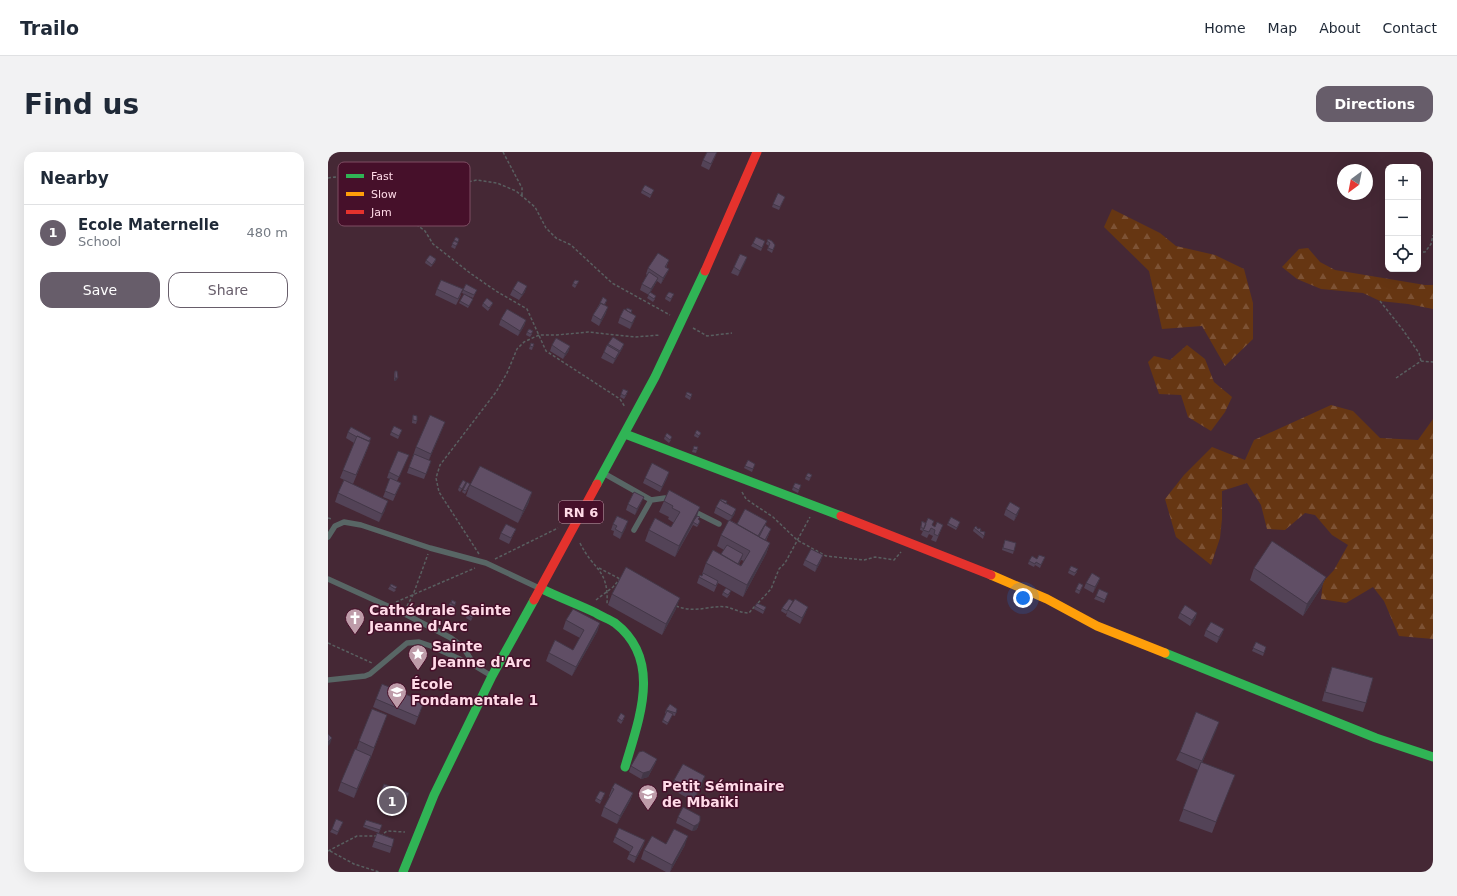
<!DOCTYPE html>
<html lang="en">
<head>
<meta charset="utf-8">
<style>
  :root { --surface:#fff; --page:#f2f2f3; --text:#1f2937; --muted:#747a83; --line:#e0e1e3; --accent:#675d6a }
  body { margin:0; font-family:"DejaVu Sans",sans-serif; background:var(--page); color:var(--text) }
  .controls { position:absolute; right:12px; top:12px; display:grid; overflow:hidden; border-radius:8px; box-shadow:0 4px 16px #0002 }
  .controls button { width:36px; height:36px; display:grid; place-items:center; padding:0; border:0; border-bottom:1px solid var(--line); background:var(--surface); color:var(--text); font:20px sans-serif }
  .compass { position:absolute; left:1009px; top:12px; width:36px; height:36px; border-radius:50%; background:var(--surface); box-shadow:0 4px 16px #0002; rotate:212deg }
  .you { position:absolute; left:695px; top:446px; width:14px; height:14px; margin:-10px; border:3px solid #fff; border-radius:50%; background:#1a73e8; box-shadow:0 0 0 6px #1a73e833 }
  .badge { display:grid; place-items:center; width:26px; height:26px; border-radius:50%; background:var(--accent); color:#fff; font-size:13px; font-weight:700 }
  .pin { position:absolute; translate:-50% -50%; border:2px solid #fff; box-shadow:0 1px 4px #0006 }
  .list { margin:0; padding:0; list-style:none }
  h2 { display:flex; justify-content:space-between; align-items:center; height:52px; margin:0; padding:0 16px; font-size:17px }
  h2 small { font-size:13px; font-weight:400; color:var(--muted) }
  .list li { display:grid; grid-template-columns:26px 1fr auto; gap:12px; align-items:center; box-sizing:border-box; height:56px; padding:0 16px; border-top:1px solid var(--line) }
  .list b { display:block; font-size:15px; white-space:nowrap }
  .list p { margin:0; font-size:13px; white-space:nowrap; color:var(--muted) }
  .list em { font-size:13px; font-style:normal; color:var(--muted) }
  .actions { display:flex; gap:8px; padding:12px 16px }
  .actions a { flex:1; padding:9px 0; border:1px solid var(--accent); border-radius:12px; text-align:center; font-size:14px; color:var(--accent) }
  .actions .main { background:var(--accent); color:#fff }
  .icon { flex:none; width:22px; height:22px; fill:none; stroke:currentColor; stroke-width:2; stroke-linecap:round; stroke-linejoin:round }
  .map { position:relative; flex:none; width:1105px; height:720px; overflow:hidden; border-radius:12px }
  header { display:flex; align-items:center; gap:24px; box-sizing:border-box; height:56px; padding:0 20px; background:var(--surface); border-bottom:1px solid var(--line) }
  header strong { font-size:19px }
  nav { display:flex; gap:22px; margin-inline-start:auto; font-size:14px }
  .intro { display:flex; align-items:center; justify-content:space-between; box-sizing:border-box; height:96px; padding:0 24px }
  h1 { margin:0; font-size:28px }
  .button { padding:10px 18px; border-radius:12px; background:var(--accent); color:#fff; font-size:14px; font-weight:700 }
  main { display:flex; gap:24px; padding:0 24px }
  aside { flex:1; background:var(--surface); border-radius:12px; box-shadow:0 4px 16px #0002 }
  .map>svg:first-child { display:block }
</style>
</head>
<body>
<header>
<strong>Trailo</strong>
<nav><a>Home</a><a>Map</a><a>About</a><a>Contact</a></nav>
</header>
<div class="intro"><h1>Find us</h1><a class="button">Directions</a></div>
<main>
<aside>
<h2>Nearby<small></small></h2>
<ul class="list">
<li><span class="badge">1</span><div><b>Ecole Maternelle</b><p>School</p></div><em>480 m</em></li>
</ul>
<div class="actions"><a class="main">Save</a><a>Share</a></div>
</aside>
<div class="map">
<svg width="1105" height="720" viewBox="0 0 1105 720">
  <defs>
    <pattern id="forest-firs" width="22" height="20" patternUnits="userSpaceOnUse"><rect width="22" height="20" fill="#663612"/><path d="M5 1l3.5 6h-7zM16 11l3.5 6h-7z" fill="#7d5234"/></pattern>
  </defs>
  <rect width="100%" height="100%" fill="#452835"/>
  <path fill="url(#forest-firs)" d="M784,57L832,81L848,94L887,103L916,117L925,151V187L897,214L874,174L834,177L821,119L776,75Z
    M980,96L992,110L1007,118L1097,133H1105V157L1080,152L1052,149L1035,141L993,137L969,127L954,115L971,97Z
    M859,193L877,207L886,230L904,245L897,260L883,279L860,265L853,243L831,242L820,210L826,204L842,208Z
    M1003,253L1025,259L1052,286L1090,288L1105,267V487L1071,484L1056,449L1045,435L1018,451L993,447L995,430L1006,418L1020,393L1004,383L987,363L977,361L957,378L939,377L933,353L919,331L894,339V367L892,386L883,413L848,385L837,347L856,323L884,295L917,308L926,288Z"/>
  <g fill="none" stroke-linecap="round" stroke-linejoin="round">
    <path stroke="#595f60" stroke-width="1.5" stroke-dasharray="3 2" stroke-linecap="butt" d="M175,0L194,36V44
      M0,26L7,25L96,42L115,41L135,31L149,28L169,31L188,39L207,55L218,76L228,86L243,93L284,131L342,163
      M17,27L19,39L25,45L41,52L58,56L89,73L97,79L105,92L142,121L168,139L199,157L218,199L292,247L297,255
      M84,40L88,72
      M1090,100H1097L1103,92L1105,83
      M1052,149L1075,178L1091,201L1093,209
      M365,176L379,184L404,181
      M1068,226L1093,209L1105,210
      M414,340L418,347L445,365L469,388L498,404L536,408L547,405L566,408L573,400
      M0,366L4,367
      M252,391C265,418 281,417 279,452
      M151,402L111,340L108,326L112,313L168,240L179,221L189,197L196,190L211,183H229L260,180L307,185L332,183
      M167,407L230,376
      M271,416L292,427
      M268,448L285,435L291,428
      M68,450L147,416
      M430,451L443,437L451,417L457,411L482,365
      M79,454L85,443L100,402
      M348,454C358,458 368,458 379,456C386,455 392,454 399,455C406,457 413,461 421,461L427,454
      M0,491L44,511
      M52,684L59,679L77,680
      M0,699L29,684H49
      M2,699L26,712L51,720"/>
    <path stroke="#586665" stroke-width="5.5" d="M277,322L323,348L337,346L343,348
      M365,359L391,372
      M306,378L323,348
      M0,385L7,374L16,370L33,373L102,396L158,411L211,436
      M0,427L75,461L123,486L135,495L147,514L162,523
      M0,528L37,524L42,522L79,491L91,490L103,494L147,514"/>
    <path stroke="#30b455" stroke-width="9" d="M297,282L513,364
      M269,332L327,225L377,119
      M212,436C230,445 249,452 268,461C274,465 281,467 287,471C335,508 311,567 297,615
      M837,501L1048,586L1105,605
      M75,720L106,643L164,524L206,448"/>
    <path stroke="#ff9f0a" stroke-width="9" d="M663,423L719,447L769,474L837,501"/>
    <path stroke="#e5322d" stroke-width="9" d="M377,119L429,0
      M513,364L663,423
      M206,448L269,332"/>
  </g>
  <path fill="#534357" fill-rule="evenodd" d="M388,3L381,18L373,14L375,8Z
    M314,38H326L322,46L313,41Z
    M457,45L451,58L444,55L445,52Z
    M128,85L131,87L127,97L123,95Z
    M440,87L447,93L444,101L439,98L441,94L438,92Z
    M437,89L433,99L423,94L425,91Z
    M419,105L410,124L403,121L406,115Z
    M108,107L107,110L103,115L97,111L98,108Z
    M341,108L338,116L341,117L338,123L333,132L329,129L322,141L327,147L325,150L319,146L321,143L312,138L314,132L319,123L318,122L320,116Z
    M251,129L247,136L244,134L245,131Z
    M109,137L133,143L128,153L107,143Z
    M185,137L197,140L191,148L182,143Z
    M135,138L148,140L145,146L134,141Z
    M346,142L342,150L337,147L338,144Z
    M145,147L140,156L131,151L132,149Z
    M279,148L277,153L278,161L271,174L263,169L265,163L272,151Z
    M155,151H165L164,153L160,159L154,154Z
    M298,158H304L303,161L306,169L302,177L290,171L292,165Z
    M173,167L198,168L196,174L190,184L171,173Z
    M199,180L204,182L202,185L198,183Z
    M203,191L206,192L204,198L201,197Z
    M280,192H296L294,197L285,212L273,206Z
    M224,193L242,194L240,200L235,207L222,199Z
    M67,219L68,229H66V222Z
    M293,242H299L296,247L292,245Z
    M358,242H364L362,248L357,245Z
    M85,263L89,269L88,272L84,271Z
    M117,270L101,308L103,309L96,327L79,321L88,295Z
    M74,278L70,287L62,283L63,280Z
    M20,280L43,286L39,298L25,332L12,326L26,291L18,286Z
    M367,281H373L370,286L366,284Z
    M337,284L343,288L341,291L336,287Z
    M370,295L368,301L364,300L365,297Z
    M81,303L69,329L73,331L65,349L55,345L62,327L59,326L61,320Z
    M427,312L424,320L416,316L417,314Z
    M341,320L339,326L332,340L315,331L317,326Z
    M484,323L481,329L477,327L478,324Z
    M137,333L132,340L130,338L131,335Z
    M142,333L204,340L200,352L190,371L138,344Z
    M473,333L470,341L464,338L465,335Z
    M141,335L137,342L134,340L135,338Z
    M10,341L57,358L51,370L7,350Z
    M336,349L372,355L369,364L371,368L372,369L371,372L369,375L365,373L347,405L317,389L321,378L343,375L346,371L340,367L341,365L331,360Z
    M313,351L307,363L298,358L300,352Z
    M398,352L408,357L406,363L402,368L409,372L439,369L437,374L441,382L438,389L442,391L438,402L415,445L390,431L386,440L369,431L371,425L374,424V422L378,411L393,402L396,398L389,394L393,383L401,369L386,361L388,355ZM413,408L416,409L413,414L411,412Z
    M678,357L690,362L686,369L676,363Z
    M594,369L607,375L615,373L608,390L603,388L605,384L601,382L599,386L593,383L595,379L592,378Z
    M620,371L631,373L628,378L619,373Z
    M285,372L298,375L292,387L285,383L286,379L283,378Z
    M646,376L657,380L655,387L645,379Z
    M188,377L181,392L171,387L173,381Z
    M677,388L688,391L685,402L674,398Z
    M717,405L712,416L707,413L706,415L700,412L701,409Z
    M477,408L493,409L487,420L475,413Z
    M926,416L998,425L993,436L975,464L922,428Z
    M741,418L749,420L746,424L740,421Z
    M772,426L770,431L765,441L756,436L758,431Z
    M755,433L751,442L747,440L748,437Z
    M62,434L68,438L66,440L60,437Z
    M395,440L402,442L399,446L394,443Z
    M780,441L776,451L766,447L768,444Z
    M284,442L348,457L334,483L280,453Z
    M124,448L128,450L124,459L120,456L121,453Z
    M465,449L458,462L453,459L454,456Z
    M427,454L438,455L435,462L426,457Z
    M460,458L478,460L472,472L458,464Z
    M140,460L146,462L143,469L138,466Z
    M852,461H869L867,467L862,474L850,466Z
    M238,468L272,471L269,480L244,524L218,509L221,501L245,498L252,486L235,477Z
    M896,477L894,482L889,491L876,484L878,478Z
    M928,490L938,495L935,504L924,499Z
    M1004,515L1038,551L1035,560L994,549L1001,524Z
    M48,547L93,558L87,573L45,555Z
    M44,557L59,563L40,613L26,646L10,639L13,630L28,598Z
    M349,557L347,564L344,563L339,573L334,570L338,561H337L338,558Z
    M290,566L296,567L293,572L289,569Z
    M891,570L874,611L902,634L884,681L851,669L870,618L848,608L852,600Z
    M329,607L327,612L320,625L313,627L301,620L303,614Z
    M346,628L374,633L365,649L343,637Z
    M56,632L81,641L73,660L49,650Z
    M284,636L305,641L302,649L289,672L273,664L276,655L282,645L281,644Z
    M277,641L272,652L267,649L268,646Z
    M350,665L370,675L368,678L364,679L348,671Z
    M38,668L52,678L51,681L35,675Z
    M15,670L9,683L2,680L4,677Z
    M49,681L66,687L62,701L44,695Z
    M287,685L317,688L315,694L306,711L299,707L302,700L285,690Z
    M338,692L357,693L342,720H338L313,707L316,698Z"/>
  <path fill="#433747" d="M419,105L417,111L410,124L412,119Z
    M341,117L338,123L333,132L335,126Z
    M330,126L328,131L321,143L323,137Z
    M199,134L197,140L191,148L194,143Z
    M280,155L278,161L271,174L273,168Z
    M308,164L306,169L302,177L304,171Z
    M198,168L196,174L190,184L192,179Z
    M296,192L294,197L285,212L287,207Z
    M242,194L240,200L235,207L237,202Z
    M67,226H70L68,229H66Z
    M117,270L114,278L100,310L103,302Z
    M341,320L339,326L332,340L334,335Z
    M204,340L200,352L190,371L195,359Z
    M316,345L307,363L309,357Z
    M60,349L57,358L51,370L54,362Z
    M372,355L368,366L347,405L351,394Z
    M692,356L690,362L686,369L688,363Z
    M408,357L406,363L402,370L404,364Z
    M300,369L298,375L292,387L294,381Z
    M443,377L441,382L434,395L436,390Z
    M442,391L438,402L415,445L419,433Z
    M415,402L413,408L406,420L408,414Z
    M495,403L493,409L487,420L489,414Z
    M998,425L993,436L975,464L979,452Z
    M772,426L770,431L765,441L767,435Z
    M352,446L348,457L334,483L338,472Z
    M480,455L478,460L472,472L474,466Z
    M869,461L867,467L862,474L864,468Z
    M272,471L269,480L244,524L248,515Z
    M896,477L894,482L889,491L891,485Z
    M891,570L888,579L871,618L874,609Z
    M4,586L2,592L0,594V590Z
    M43,604L40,613L26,646L29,637Z
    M329,607L327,612L320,625L313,627L315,621Z
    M377,624L374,633L365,649L369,640Z
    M305,641L302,649L289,672L292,664Z
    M372,669L370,675L368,678L364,679L366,674Z
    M360,684L357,693L342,720L344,713Z
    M317,688L315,694L306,711L308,705Z"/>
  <path fill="#604e65" stroke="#433747" d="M379,0H389L383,12L375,8Z
    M317,33L326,38L323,43L314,38Z
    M450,41L457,45L452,55L445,52Z
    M128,85L131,87L130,90L126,88Z
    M428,85L437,89L434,96L425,91Z
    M440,87L444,89L447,93L445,98L440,96L442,91L439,89Z
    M126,89L130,91L128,94L124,92Z
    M330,101L341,108L337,115L341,117L335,126L320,116Z
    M412,102L419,105L412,119L406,115Z
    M102,103L108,107L104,113L98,108Z
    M321,120L330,126L323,137L314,132Z
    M113,128L135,137L130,147L109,137Z
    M247,128L251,129L248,133L245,131Z
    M190,129L199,134L194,143L185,137Z
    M138,132L149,138L146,143L135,138Z
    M322,140L328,144L326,147L320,143Z
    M341,140L346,142L343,147L338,144Z
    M136,142L145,147L141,154L132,149Z
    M275,145L279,148L276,153L272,151Z
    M159,146L165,151L161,156L155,151Z
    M273,151L280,155L273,168L265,163Z
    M299,156L304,158L303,161L298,158Z
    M179,157L198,168L192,179L173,167Z
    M296,157L308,164L304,171L292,165Z
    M201,177L205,179L203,182L199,180Z
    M285,185L296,192L292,199L280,192Z
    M228,186L242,194L237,202L224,193Z
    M203,191L206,192L205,195L202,194Z
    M279,193L291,200L287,207L276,200Z
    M67,219H69L70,226H67Z
    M295,237L300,239L297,244L293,242Z
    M359,240L364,242L363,245L358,242Z
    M85,263L89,264V269L85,268Z
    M102,263L117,270L103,302L88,295Z
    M66,274L74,278L71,284L63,280Z
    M23,275L43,286L41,289L29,284V285L20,280Z
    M369,278L373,281L371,284L367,281Z
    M339,281L344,285L342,288L337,284Z
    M29,284L42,290L28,323L15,318Z
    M366,294L370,295L369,298L365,297Z
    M70,299L81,303L71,325L61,320Z
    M86,302L103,309L98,322L81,315Z
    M420,308L427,312L425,317L417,314Z
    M324,311L341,320L334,335L317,326Z
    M152,314L204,340L195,359L142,333Z
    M480,321L484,323L482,326L478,324Z
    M62,326L73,331L67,343L57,339Z
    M16,328L60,349L54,362L10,341Z
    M135,328L138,330L134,337L131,335Z
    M139,330L142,332L138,339L135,338Z
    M467,331L473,333L471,338L465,335Z
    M341,338L372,355L351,394L321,378L327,366L343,375L352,360L344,356L345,354L336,349Z
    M306,340L316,345L309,357L300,352Z
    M393,347L399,349L398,352L392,348V349Z
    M392,348L408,357L404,364L388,355Z
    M682,350L692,356L688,363L678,357Z
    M417,357L439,369L430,384L409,372Z
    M289,364L300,369L294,381L287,377L289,374L285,372Z
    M369,364L372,365L370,367L372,369L370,373L365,370Z
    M623,365L632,370L629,376L620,371Z
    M600,366L606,369L604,373L607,375L609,370L615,373L610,384L606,382L607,378L603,376L601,380L595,378Z
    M401,368L442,391L419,433L378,411L385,398L413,414L422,399L393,383Z
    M594,369L598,372L596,377L593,375Z
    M178,372L188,377L183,386L173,381Z
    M437,373L443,377L437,388L431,385Z
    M648,374L650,377L652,376L653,378L652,379L657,380L656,384L646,376Z
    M677,388L688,391L686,399L675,396Z
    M944,389L998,425L979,452L926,416Z
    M399,393L415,402L410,412L393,402Z
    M483,397L495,403L489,414L477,408Z
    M711,403L717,405L713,413L708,410L707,412L701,409L704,404L709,407Z
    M743,414L750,417L747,421L741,418Z
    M298,415L352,446L338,472L284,442Z
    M375,421L390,429L388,434L371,425L372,423L374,424Z
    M764,421L772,426L767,435L758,431Z
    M751,431L755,433L752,439L748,437Z
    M63,432L69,435L67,437L62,434Z
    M398,436L403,439L400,443L395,440Z
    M771,437L780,441L777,448L768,444Z
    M461,447L465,449L459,459L454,456Z
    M467,447L480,455L474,466L460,458Z
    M124,448L128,450L127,453L123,451Z
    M122,451L127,454L125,456L121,453Z
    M429,451L438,455L436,459L427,454Z
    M857,453L869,461L864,468L852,461Z
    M245,457L272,471L248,515L221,501L227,488L245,498L256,478L238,468Z
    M140,460L146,462L144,466L139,463Z
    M883,470L896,477L891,485L878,478Z
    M928,490L938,495L936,501L925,496Z
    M1004,515L1045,526L1038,551L997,540Z
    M54,532L96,550L90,565L48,547Z
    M342,552L349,557L348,561L338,558Z
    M44,557L59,563L46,596L31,589Z
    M339,559L345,562L340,571L335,568Z
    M868,560L891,570L874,609L852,600Z
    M293,561L297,564L294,569L290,566Z
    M0,582L4,586L0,590Z
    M27,597L43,604L29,637L13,630Z
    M315,599L329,607L322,619L315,621L303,614L311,600Z
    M873,610L907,623L888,670L855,657Z
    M355,612L377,624L369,640L346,628Z
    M287,631L305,641L292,664L276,655L286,637L284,636Z
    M56,632L81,641L76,654L51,644Z
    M272,639L277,641L273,649L268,646Z
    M355,655L372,664V669L370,672L366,674L350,665Z
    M8,667L15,670L10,680L4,677Z
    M38,668L54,673L52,678L36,673Z
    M291,676L317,688L308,705L301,702L305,695L287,685Z
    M346,677L360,684L344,713L316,698L324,684L338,692Z
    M49,681L66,687L64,695L46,689Z"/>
  <defs>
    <g id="church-pin" transform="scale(1)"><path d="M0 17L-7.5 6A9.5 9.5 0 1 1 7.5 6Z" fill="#be9ca9" stroke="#46102a"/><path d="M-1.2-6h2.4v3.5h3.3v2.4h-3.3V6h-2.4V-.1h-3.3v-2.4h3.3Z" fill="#fff"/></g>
    <g id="sight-pin" transform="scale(1)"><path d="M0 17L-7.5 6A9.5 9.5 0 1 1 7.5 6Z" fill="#be9ca9" stroke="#46102a"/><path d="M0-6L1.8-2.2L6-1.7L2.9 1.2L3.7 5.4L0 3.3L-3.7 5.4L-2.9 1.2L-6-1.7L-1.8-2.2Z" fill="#fff"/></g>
    <g id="school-pin" transform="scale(1)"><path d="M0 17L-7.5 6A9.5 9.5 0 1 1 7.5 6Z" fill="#be9ca9" stroke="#46102a"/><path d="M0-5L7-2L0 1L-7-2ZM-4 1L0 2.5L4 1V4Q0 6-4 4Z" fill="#fff"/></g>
  </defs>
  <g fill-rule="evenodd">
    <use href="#church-pin" x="27" y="466"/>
    <use href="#sight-pin" x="90" y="502"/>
    <use href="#school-pin" x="69" y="540"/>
    <use href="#school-pin" x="320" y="642"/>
  </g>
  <g text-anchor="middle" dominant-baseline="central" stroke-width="3" stroke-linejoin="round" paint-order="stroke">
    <rect fill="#46102a" stroke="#c89dae" stroke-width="1" x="231" y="349" width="44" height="22" rx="3"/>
    <g font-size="13" font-weight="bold" fill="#ffdae7">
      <text x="253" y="360">RN 6</text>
    </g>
    <g font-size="14" font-weight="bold" fill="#ffdae7" stroke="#46102a" text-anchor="start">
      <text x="41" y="458">Cathédrale Sainte<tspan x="41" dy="16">Jeanne d'Arc</tspan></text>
      <text x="104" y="494">Sainte<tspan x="104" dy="16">Jeanne d'Arc</tspan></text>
      <text x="83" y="532">École<tspan x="83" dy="16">Fondamentale 1</tspan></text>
      <text x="334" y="634">Petit Séminaire<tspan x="334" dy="16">de Mbaïki</tspan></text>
    </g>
  </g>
  <rect x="10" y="10" width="132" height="64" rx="6" fill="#46102a" stroke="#7e4d63" stroke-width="1"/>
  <rect x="18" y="22" width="18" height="4" fill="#30b455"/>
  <rect x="18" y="40" width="18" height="4" fill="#ff9f0a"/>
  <rect x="18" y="58" width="18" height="4" fill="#e5322d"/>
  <g font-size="11" fill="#ffdae7">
    <text x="43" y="28">Fast</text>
    <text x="43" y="46">Slow</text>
    <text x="43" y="64">Jam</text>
  </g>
</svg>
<div class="controls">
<button>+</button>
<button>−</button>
<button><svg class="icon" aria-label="locate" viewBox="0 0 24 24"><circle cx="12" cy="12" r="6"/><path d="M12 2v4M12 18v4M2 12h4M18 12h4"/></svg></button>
</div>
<svg class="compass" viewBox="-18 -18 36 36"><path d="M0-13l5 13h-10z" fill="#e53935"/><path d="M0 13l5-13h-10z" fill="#747a83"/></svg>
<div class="you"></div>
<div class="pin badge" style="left:64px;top:649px">1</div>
</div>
</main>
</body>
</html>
